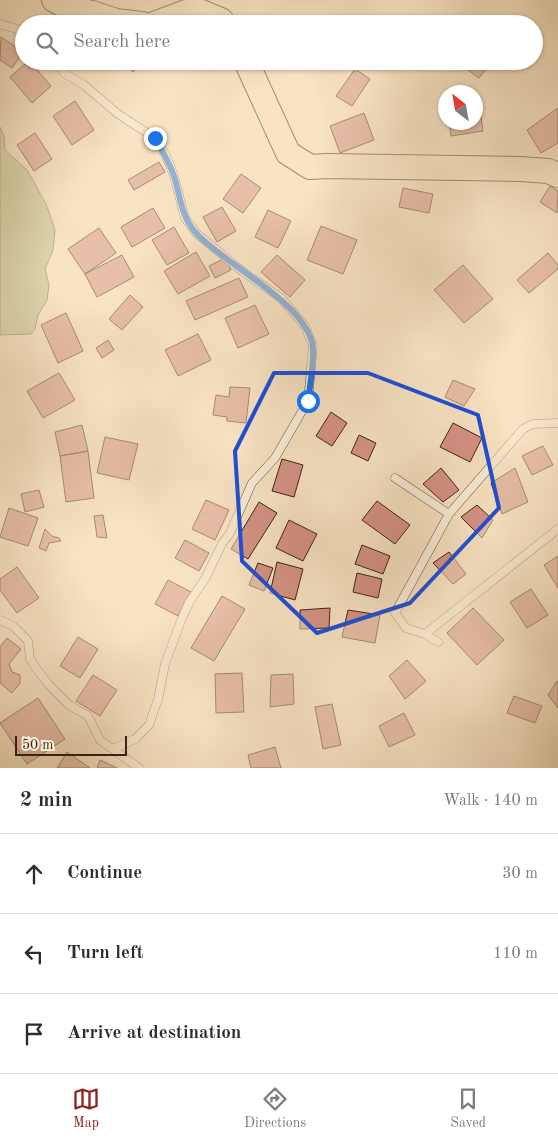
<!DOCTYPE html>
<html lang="en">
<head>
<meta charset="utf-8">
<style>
  :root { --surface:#fff; --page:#f2f2f3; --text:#2b2b33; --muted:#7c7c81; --line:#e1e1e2; --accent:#8f2418 }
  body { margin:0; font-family:"Old Standard TT",serif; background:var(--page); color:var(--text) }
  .compass { position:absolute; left:438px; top:85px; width:45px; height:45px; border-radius:50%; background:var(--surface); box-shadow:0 1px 4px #0004; rotate:329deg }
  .scale { position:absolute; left:15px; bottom:12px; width:112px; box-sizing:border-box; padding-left:5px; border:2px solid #3c2414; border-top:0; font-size:14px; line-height:18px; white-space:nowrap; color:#3c2414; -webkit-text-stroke:4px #faedd8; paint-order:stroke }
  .stop { position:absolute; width:15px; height:15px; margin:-11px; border:4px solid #1a73e8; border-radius:50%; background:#fff }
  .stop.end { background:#1a73e8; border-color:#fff; box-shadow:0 1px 5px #0008 }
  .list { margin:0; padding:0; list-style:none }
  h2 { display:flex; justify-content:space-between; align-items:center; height:65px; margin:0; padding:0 20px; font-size:21px }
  h2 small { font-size:16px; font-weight:400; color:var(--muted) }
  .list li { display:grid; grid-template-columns:32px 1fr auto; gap:15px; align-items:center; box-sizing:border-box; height:80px; padding:0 20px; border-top:1px solid var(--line) }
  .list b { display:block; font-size:19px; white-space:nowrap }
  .list em { font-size:16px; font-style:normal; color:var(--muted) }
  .icon { flex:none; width:28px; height:28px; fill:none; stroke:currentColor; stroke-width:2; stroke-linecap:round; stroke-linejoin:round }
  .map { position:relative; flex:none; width:558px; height:768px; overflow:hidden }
  .search { position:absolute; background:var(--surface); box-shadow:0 1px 4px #0004; left:15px; right:15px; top:15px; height:55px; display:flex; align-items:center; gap:12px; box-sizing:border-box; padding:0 18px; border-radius:28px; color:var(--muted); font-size:19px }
  .sheet { height:305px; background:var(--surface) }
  nav { display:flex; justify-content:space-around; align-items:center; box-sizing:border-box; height:70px; border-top:1px solid var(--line); background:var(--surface); font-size:14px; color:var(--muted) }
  nav a { display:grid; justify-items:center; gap:2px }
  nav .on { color:var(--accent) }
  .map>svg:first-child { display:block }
</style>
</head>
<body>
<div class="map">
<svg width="558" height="768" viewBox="0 0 558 768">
  <rect width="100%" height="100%" fill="#f8e3c3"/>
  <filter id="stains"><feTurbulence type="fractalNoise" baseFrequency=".004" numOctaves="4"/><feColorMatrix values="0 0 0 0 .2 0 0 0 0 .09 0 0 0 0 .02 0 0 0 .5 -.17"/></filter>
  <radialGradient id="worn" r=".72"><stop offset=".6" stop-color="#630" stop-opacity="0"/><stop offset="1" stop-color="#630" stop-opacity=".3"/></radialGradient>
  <path fill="#bec393" stroke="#7d7454" d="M0,127L4,136L5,150L27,170L46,204L55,230L53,250L45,269L49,285L47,300L38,315L35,329L31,334L0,335Z"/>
  <path fill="#d59285" stroke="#3c2414" d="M450,17L464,20V24H449Z
    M1,37L23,52L12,68L0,60Z
    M127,61H144L133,72L125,64Z
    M350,61H369L355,69Z
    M469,61H492L479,78L464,67Z
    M25,64L29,68L33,65L51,86L32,103L10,77Z
    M355,69L370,79L352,106L336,96Z
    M75,101L94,130L72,145L53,116Z
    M558,108V143L541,153L527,130Z
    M476,109H480L483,131L451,136L449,122H476Z
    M364,113L374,140L340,153L330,126Z
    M35,133L52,159L34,171L17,145Z
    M159,162L165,172L134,190L128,180Z
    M241,174L261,188L243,213L223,199Z
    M550,186L558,191L557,213L540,202Z
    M403,188L433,194L429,213L399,207Z
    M222,207L236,231L217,242L203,217Z
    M153,208L165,228L132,247L121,227Z
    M268,210L291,221L278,248L255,237Z
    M321,226L357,240L343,274L307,260Z
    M174,227L189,253L167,265L152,240Z
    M99,228L116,253L85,274L68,249Z
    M196,252L210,276L178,294L164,271Z
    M548,253L558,265V269L529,293L517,280Z
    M122,255L134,277L97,297L85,274Z
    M277,255L305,280L290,297L261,272Z
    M225,258L231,270L215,278L209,266Z
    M463,265L493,299L464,323L434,290Z
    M239,278L248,297L195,320L186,301Z
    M130,295L143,307L122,330L109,319Z
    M255,305L269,334L238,348L225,318Z
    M66,313L83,351L58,363L41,325Z
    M198,334L211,360L178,376L165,350Z
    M108,340L114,350L102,358L96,348Z
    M59,373L75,400L43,418L27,391Z
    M453,380L475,389L464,406L445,397Z
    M230,387L250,388L246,423L227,421V417L213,415L216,395L229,397Z
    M331,412L347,423L332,446L316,436Z
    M453,423L482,438L470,462L440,447Z
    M82,425L88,451L60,456L55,432Z
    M359,435L376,443L368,461L351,453Z
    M105,437L138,444L129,480L97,473Z
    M543,446L553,465L532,475L522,456Z
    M88,451L94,498L66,502L60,456Z
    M282,459L303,465L294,497L272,491Z
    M441,468L459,490L443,502L423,484Z
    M515,468L528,502L502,514L491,483Z
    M39,490L44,507L25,512L21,494Z
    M206,500L229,510L215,540L192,529Z
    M377,501L410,525L395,544L362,520Z
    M259,502L277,513L248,559L231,549Z
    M477,505L493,520L482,538L461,517Z
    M9,508L38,518L28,546L0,537Z
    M103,515L107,538L97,537L94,516Z
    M289,520L317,534L303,561L276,548Z
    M45,529L52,536L59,538L61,541L49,543L46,551L39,548Z
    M185,540L209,553L199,571L175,558Z
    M362,545L390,556L383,574L355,564Z
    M449,552L466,574L453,584L433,563Z
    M558,556V588L544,565Z
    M277,562L303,569L295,600L270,593Z
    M258,563L273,568L264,591L249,585Z
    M17,567L39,598L17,613L0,590V579Z
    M357,573L382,579L378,598L353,592Z
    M168,580L191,592L178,616L155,604Z
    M531,589L548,615L527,628L510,602Z
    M222,596L245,609L214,661L191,648Z
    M330,608L329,628L300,629V610Z
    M473,608L504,640L477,665L447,633Z
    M348,610L380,615L375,643L342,637Z
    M78,637L98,649L80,678L60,666Z
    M7,638L21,649L9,664L12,672L20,675V683L12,693L0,683V647Z
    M407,660L426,681L405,699L389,676Z
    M242,673L244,712L216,713L215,674Z
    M293,674L294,704L270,707L271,675Z
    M93,675L117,690L100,716L76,701Z
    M557,681L558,682V708L548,695Z
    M514,696L542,706L535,723L507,713Z
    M38,698L65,739L27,764L0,723Z
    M332,704L341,745L323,749L315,707Z
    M404,713L415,735L389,747L379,726Z
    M275,747L281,768H251L248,755Z
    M67,752L90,768H57Z
    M100,760L117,768H97Z"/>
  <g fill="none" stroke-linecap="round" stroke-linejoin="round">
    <g stroke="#6b5440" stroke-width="9">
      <path id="service" d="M0,24L24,31
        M56,61L64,73L84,85L118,114L155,138L166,156L174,176L185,218L196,233L242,271L281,298L305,326L313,346L308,401L275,458L252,483L230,533L222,544L205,579L190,601L182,618L165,664L158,699L149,725L135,739L113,749
        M395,478L449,514
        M0,620L13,626L28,641L30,659L36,668L49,685L69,705L88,716L100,740L139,768
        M425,634L558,529
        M438,642L425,634L406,628L395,613L449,514L523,429L533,424L558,423"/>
    </g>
    <g stroke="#3c2414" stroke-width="26">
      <path id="primary" d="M54,0L69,8L92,13L116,21L142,24
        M154,24L194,9L221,20L224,24
        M246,61L288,153L310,167L327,166L520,169L548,171L558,175"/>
    </g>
    <use href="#service" stroke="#faedd8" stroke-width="8"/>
    <use href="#primary" stroke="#f8e3c3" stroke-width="24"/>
  </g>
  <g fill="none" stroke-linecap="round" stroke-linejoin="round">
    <path stroke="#1a73e8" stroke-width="6" d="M155,138C162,150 169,162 174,176C180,195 181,216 195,232C223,264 309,304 313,348C314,365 310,384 308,401"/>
  </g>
  <path d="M0 0H558V768H0ZM274,373H368L478,415L499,508L410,603L317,633L242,561L235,451Z" fill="#f8e3c3" fill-opacity=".55" fill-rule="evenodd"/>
  <path fill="none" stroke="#1d4ed8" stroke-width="4" stroke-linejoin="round" d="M274,373H368L478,415L499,508L410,603L317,633L242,561L235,451Z"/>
  <rect width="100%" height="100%" filter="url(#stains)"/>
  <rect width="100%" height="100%" fill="url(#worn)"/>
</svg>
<svg class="compass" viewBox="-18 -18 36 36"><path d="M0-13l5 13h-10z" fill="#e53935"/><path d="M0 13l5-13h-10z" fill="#7c7c81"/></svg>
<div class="scale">50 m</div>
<div class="stop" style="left:308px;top:401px"></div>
<div class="stop end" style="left:155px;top:138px"></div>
<div class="search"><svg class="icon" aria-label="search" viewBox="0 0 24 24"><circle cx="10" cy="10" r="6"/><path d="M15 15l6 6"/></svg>Search here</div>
</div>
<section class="sheet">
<h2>2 min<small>Walk · 140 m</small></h2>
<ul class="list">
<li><svg class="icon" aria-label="ahead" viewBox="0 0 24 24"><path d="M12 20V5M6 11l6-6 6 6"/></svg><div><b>Continue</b></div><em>30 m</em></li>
<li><svg class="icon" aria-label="left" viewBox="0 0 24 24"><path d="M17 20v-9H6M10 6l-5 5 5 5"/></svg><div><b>Turn left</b></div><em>110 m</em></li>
<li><svg class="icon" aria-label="arrive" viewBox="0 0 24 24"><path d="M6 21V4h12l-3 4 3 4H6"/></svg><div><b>Arrive at destination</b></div></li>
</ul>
</section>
<nav>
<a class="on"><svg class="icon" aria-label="map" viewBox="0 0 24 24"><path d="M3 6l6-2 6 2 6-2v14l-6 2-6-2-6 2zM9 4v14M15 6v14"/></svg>Map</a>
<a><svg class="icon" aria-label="directions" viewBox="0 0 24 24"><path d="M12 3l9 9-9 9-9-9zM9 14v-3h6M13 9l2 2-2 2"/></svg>Directions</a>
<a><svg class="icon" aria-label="saved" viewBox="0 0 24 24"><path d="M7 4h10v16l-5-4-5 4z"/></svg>Saved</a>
</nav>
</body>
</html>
